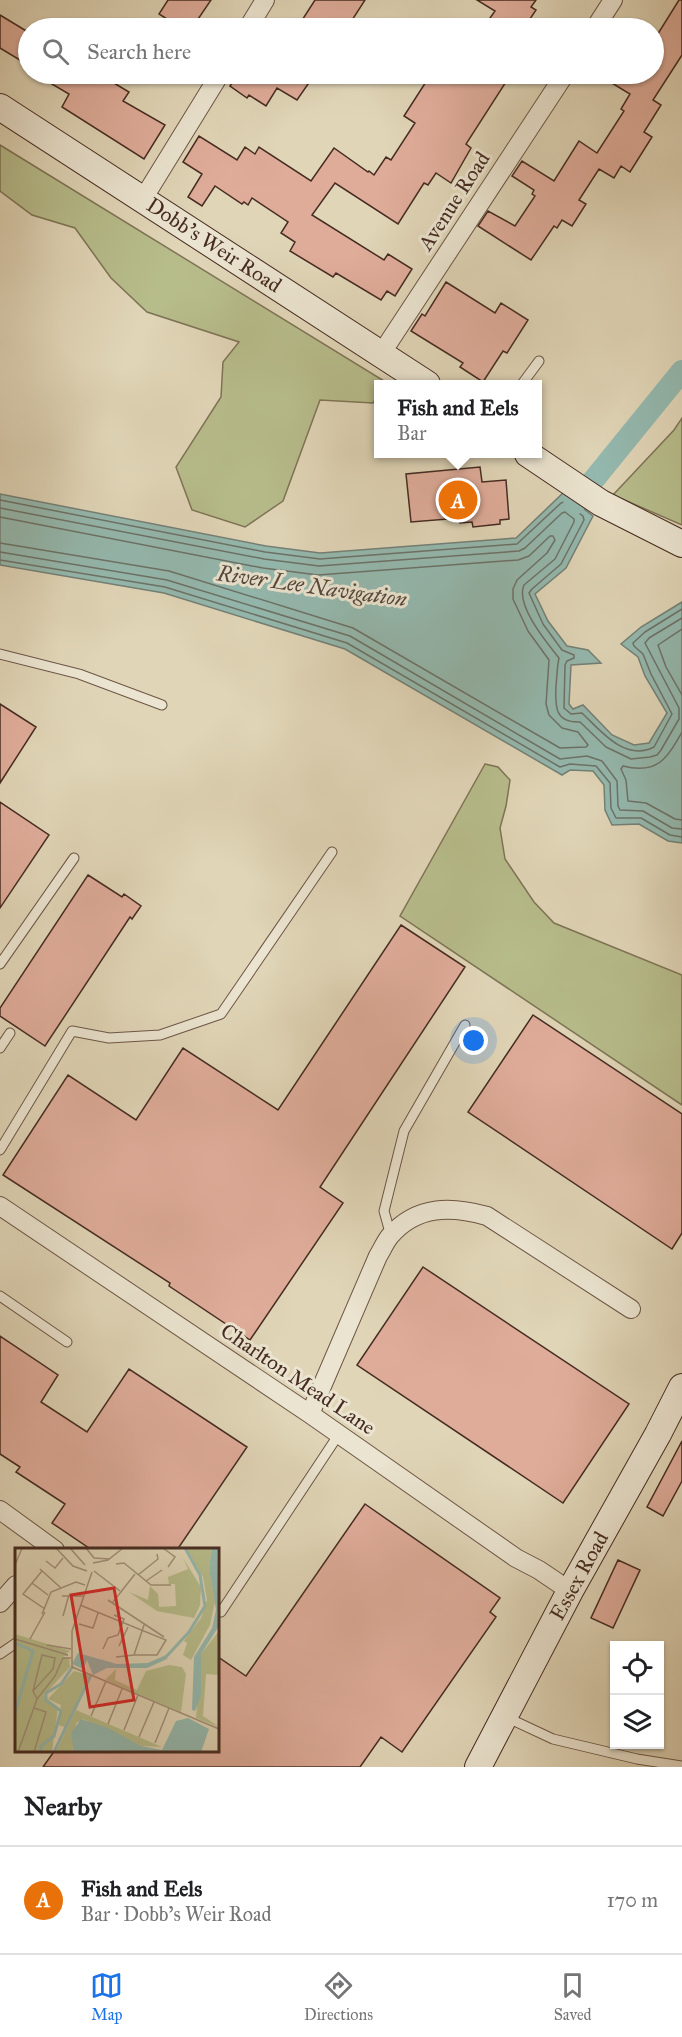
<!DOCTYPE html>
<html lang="en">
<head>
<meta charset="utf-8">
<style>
  :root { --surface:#fff; --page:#f6f6f6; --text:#202124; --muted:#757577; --line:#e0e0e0; --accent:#1a73e8 }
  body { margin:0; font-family:"IM FELL Great Primer",serif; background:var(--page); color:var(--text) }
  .controls { position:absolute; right:18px; bottom:18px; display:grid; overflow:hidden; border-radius:0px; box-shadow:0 2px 4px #0004 }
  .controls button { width:54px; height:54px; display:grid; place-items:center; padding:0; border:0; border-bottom:2px solid var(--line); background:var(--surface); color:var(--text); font:30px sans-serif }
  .you { position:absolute; left:474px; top:1041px; width:21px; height:21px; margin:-15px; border:4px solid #fff; border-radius:50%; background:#1a73e8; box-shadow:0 0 0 9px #1a73e833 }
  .badge { display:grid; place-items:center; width:39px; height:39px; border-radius:50%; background:var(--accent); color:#fff; font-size:20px; font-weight:700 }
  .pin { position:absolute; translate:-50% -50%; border:3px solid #fff; box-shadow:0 2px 6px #0006 }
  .popup { position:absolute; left:374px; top:380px; width:168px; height:78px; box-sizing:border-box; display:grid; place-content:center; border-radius:0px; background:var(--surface); filter:drop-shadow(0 2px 4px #0005); font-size:20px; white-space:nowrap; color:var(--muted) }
  .popup b { font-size:22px; color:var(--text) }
  .popup::after { content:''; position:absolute; left:50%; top:100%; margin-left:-12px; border:12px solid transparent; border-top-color:var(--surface) }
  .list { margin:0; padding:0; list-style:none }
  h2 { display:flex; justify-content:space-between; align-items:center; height:78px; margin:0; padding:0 24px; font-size:26px }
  h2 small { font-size:20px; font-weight:400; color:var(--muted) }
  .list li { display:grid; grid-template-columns:39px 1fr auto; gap:18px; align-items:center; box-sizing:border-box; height:108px; padding:0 24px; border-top:2px solid var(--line) }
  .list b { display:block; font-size:22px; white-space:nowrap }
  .list p { margin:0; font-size:20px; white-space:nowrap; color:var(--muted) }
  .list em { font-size:20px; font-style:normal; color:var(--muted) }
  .icon { flex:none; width:33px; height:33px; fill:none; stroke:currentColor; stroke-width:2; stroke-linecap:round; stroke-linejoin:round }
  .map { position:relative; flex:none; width:682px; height:1767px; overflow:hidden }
  .search { position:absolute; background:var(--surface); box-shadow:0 2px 4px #0004; left:18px; right:18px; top:18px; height:66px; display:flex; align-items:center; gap:15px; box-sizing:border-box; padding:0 21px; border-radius:33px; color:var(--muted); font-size:22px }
  .sheet { height:186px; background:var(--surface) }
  nav { display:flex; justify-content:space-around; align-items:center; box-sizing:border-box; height:84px; border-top:2px solid var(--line); background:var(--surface); font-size:16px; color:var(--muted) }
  nav a { display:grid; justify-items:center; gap:3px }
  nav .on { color:var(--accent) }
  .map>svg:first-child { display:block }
</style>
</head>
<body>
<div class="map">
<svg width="682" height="1767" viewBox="0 0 682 1767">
  <rect width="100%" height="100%" fill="#e0d5b7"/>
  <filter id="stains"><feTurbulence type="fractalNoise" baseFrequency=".00333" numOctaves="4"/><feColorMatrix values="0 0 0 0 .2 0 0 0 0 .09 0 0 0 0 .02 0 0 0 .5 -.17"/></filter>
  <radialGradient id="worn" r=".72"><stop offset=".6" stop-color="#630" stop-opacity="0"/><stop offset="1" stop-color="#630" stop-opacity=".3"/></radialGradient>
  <path fill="#b7bc8b" stroke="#7e7456" stroke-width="1.5" d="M0,145L389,384H378V396L373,403L320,400L283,501L245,527L192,510L176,467L221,397L223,362L239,342L147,312L111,278L75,228L32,215L0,191Z
    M682,418V525L613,495L674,430Z
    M485,764L498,767L510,780L506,806L500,828L505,859L534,902L554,923L682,975V1105L400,916Z"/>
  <path fill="#94b9af" stroke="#748076" stroke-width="1.5" d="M563,493L593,516L566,568L535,594L548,621L567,646L588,650L601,663L571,665L569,704L573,709L583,705L612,735L634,745L649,743L667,713L645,676L638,657L621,644L641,627L682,602V843L668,841L639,824L612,825L605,810L604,785L593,771L570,770L562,775L345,649L164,593L0,565V494L266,546L320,553L516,538Z"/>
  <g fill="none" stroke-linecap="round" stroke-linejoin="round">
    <path stroke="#6c7268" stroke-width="1.5" d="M0,500L265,552L320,559L517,544L561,503L564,502L583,516L584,520L561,564L532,589L529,593L543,624L562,650L574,655V658L567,661L565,665L564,708L571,714L582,713C601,731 625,762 654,747L672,714L651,674L643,654L634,646L633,643L645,632L682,609
      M0,508L264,559L319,566L519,551L525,548L562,513L565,512L574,519V522L555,559L524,585C515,605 547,643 559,658C557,667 557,676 556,686C555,707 555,723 580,722L606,747L631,759L650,757L657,755L661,750L679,719V708L645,643L649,638L682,618
      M0,517L263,568L318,575L518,560L529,556L550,536H553L555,540L547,553L517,580L513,589V599L528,631L549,660L546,704L549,715L562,728L578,732L588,745L586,747L560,748L353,628L169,571L0,543
      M0,552L167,580L350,636L560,759L587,756L602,761L617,781L618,806L620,810L643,811L672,828L682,829
      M0,560L165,587L347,643L560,767L570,764L596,766L610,783L611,808L616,818H641L670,835L682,837
      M682,629L658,645L666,667L682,695
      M682,732C667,758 658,775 623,766L621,769L626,780L628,801L646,803L675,819L682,820"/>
    <path stroke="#94b9af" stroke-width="22" d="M574,504L682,371"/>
  </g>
  <path fill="#dfac9a" stroke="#452b21" stroke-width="1.5" d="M168,0H211L192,28H181L159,14Z
    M315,0H365L347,28H297Z
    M477,0H536L531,7L536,10L524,28H483L495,11Z
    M679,0H682V55L653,100L661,105L644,132L652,137L630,172L621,166L614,178L599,169L579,200L586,204L572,226L562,220L557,228L554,226L531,260L478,226L488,211L515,226L535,196L532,194L534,190L512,176L522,161L554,181L579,141L597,153L624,111L621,109L630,94L597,74H654V40Z
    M0,15L28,32V65L0,48Z
    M35,74H99L129,92L123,101L165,125L144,159L62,107L69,94Z
    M238,74H244L254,80L257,75L255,74H315L297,100L277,88L266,106L249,95L247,98L230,86Z
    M431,74H511L466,144L471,148L451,183L436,173L428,185L424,183L398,224L335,183L312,215L384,260L388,254L412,269L395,296L387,291L381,300L336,273L333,277L290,251L295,242L281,233L288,222L252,198L248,205L244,202L242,204L215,186L202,206L188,197L202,174L183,162L199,136L237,160L245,147L255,154L259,147L311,181L334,148L368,172L369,171L374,175L386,157L391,160L415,123L404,116Z
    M446,282L495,313L501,303L528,320L507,353L503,351L483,382L460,367L463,363L411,331L422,314L425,316Z
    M480,467L482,482L506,480L509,519L500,520V524L473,527L472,522L460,523V518L411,522L406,474Z
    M0,704L36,727L0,783Z
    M0,802L49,835L0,908Z
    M88,875L122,897L124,894L141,906L132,919L130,917L45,1046L0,1016V1008Z
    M401,925L465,967L320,1187L343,1203L250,1340L169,1286L170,1283L3,1175L68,1075L136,1120L183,1048L278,1110Z
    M533,1015L682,1114V1233L672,1249L468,1112Z
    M423,1267L629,1404L563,1503L357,1365Z
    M0,1336L58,1375L41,1402L87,1432L129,1369L247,1447L177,1550H92L52,1523L65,1504L16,1472L20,1467L0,1454Z
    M682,1441V1481L663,1516L647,1507Z
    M365,1504L500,1598L490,1612L496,1617L402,1752L381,1737L360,1767H43L55,1750H218V1657L246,1676Z
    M618,1560L640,1570L613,1628L591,1618Z"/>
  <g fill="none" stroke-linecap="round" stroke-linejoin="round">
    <g stroke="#6c5646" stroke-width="11">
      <path id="lane" d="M522,384L539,361
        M0,654L79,674L162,705
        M0,964L74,858
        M0,1048L10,1033
        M0,1150L72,1031L109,1038L160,1035L221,1014L332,852
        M391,1236L384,1211L404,1131L465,1025
        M0,1296L67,1342
        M221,1612L339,1434
        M0,1654L16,1643
        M506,1717L553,1739L637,1759L682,1766"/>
    </g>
    <g stroke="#6c5646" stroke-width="20">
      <path id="street" d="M248,28L265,0
        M595,28L613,0
        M143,199L220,74
        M381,354L565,74
        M0,1206L310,1414L516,1558L539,1570L570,1591
        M310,1414L378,1256C382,1250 385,1242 390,1236C417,1205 451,1206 487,1216L631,1309
        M0,1510L55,1550
        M0,1603L16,1585"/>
    </g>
    <g stroke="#452b21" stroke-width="28">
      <path id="secondary" d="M0,107L427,384
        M528,454L601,503L682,544
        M478,1767L570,1591L658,1434L682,1387"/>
    </g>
    <use href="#lane" stroke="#ebe4d0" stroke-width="9"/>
    <use href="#street" stroke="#ebe4d0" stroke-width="18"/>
    <use href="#secondary" stroke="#ebe4d0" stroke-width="26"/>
  </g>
  <g text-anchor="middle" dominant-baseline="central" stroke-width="6" stroke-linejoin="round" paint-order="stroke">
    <g font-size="21" fill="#452b21" stroke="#ebe4d0">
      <text transform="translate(454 201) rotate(-57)">Avenue Road</text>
      <text transform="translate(214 245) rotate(33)">Dobb's Weir Road</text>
      <text transform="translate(298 1379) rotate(34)">Charlton Mead Lane</text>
      <text transform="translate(579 1576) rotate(-61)">Essex Road</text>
    </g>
    <g font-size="22" font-style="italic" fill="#55473d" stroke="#ebe4d0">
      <text transform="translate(312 586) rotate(8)">River Lee Navigation</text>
    </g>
  </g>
  <g transform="translate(15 1548)">
    <rect width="204" height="204" fill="#e0d5b7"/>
    <path d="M171,0H197L194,20L200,54L195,77L176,112L168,107L172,95L169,93L186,70L192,52L188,29ZM168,10L186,39L185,57L179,70L142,63L114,44L133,52L135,38L143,46L144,59L161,58L160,36H154L153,29L173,21ZM204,83V127L191,126L188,168L204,179L181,170L186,106ZM0,86L55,103L50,106L54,108H47L54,110L55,119L29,147L32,154L43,159L37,204H0ZM154,117L167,119L171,126L166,164L90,132L101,121L100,132L122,142L131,123ZM59,123L74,127L50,179L43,177L46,157L33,151ZM61,162L147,199L126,198L68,171L61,175L59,204H41Z" fill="#b7bc8b"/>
    <path d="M197,0H202L204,78L186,106V148L180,163L177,162L179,109L197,80L201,62L194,20ZM63,105L102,116L133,115L151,107L152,111L132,120H92L78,127L72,112L68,121L57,116ZM173,170L194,181L186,204H59L56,185L66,171L93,180L126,198L147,202L161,173Z" fill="#94b9af"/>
    <path fill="none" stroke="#94b9af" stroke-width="3" d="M0,95L18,103L0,165M150,110L174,84L190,58L185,27L170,0M26,204V198L39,188L46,163L31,152V145L46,136L58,118M39,204L76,127"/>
    <path fill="none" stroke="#a2917b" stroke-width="1.5" d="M41,0L58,18L72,23M55,0L70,17M71,0L79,10L95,11M148,0L160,9L153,19M31,13L40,20L48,10M78,15L93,12L108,0M101,16L109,15L136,37H156M0,17L7,0M25,21L46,40M27,23L8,46L30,61M79,23L105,43M77,24L57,83V119L204,181M123,27L143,11L142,6M131,33L147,22M17,35L33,47M47,48H68M93,52L149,89M98,54L120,26M65,57L151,92L142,107H119M27,66L36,44L61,34L70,37M48,68L54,47M64,76L78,80L83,65M0,91L53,107M15,91L30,64M32,97L56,101M104,98L113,79M88,101L93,90L103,87L109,71L99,67M101,109L119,107L129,77M18,143L27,107L40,110L38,121L18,143L22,151M19,160L31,164L19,204M76,168L91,133M93,176L107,141M109,182L123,147M124,189L139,154M140,195L154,160M3,204L22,151L40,128L48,110H56"/>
    <path fill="#d62828" fill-opacity="0.15" stroke="#d62828" stroke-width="3" d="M99,40L119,152L75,159L56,47Z"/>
    <rect width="204" height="204" fill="none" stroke="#452b21" stroke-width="3"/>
  </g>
  <rect width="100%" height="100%" filter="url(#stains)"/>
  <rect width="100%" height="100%" fill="url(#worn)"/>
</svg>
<div class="controls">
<button><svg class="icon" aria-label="locate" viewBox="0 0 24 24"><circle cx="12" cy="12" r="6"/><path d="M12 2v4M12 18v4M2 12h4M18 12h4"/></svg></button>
<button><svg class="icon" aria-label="layers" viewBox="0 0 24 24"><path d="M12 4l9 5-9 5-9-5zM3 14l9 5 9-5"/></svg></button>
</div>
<div class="you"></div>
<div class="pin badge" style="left:458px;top:500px;background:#e8710a">A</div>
<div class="popup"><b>Fish and Eels</b>Bar</div>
<div class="search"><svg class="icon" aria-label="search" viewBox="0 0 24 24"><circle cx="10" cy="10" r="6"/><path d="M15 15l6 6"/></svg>Search here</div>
</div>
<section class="sheet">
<h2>Nearby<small></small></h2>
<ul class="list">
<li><span class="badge" style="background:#e8710a">A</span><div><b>Fish and Eels</b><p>Bar · Dobb's Weir Road</p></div><em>170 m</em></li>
</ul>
</section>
<nav>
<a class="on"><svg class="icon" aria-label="map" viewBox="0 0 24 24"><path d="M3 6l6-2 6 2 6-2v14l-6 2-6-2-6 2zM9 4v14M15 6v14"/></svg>Map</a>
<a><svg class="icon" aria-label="directions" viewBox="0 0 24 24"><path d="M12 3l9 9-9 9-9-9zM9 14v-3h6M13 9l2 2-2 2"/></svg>Directions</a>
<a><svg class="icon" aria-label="saved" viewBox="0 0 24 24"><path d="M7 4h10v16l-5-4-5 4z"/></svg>Saved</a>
</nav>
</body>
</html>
